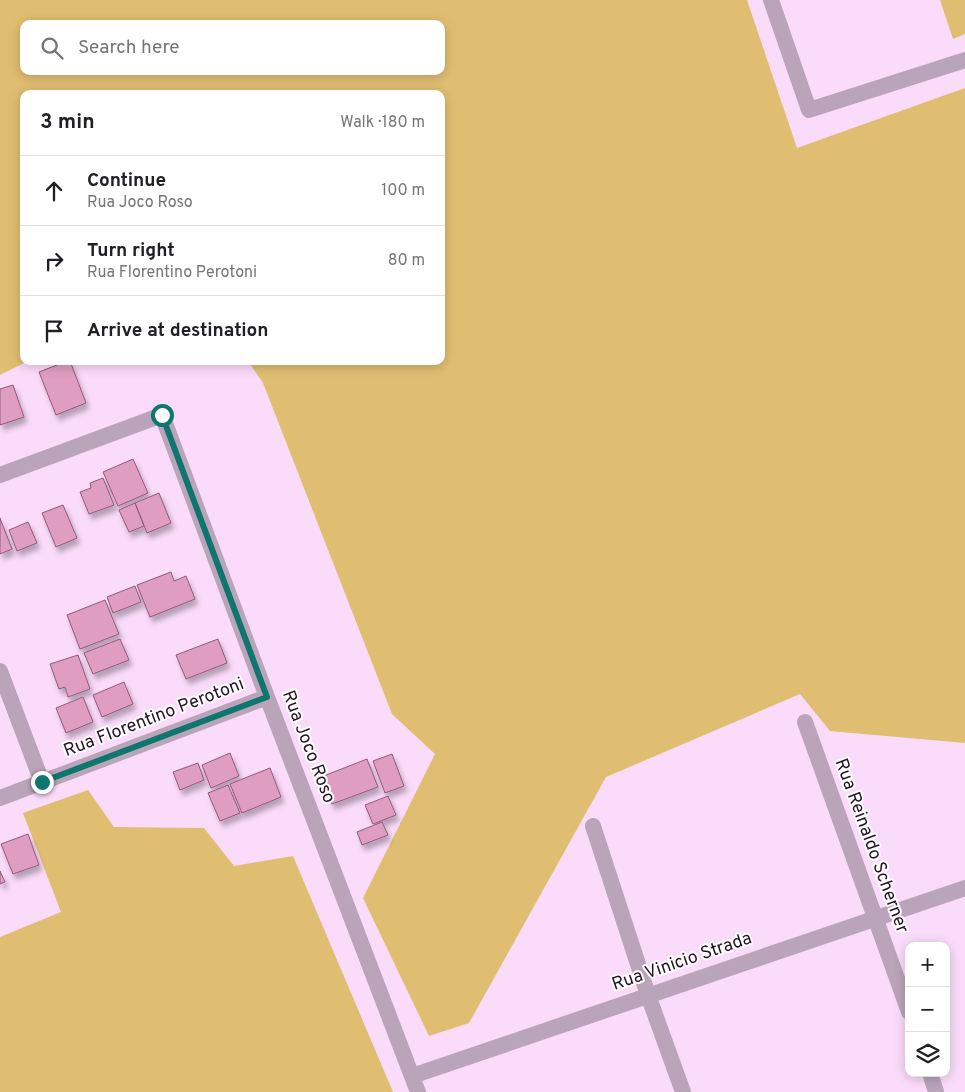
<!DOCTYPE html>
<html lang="en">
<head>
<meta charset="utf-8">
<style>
  :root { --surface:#fff; --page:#f2f2f2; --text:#202124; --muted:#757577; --line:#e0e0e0 }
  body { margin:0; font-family:Overpass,sans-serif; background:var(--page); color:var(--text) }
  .controls { position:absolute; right:15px; bottom:15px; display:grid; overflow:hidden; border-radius:10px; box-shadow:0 2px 12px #0003 }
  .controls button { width:45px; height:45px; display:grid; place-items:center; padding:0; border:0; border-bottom:1px solid var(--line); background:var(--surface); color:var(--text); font:25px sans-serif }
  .stop { position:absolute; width:15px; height:15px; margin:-11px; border:4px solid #0f766e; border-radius:50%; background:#fff }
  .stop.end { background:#0f766e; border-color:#fff; box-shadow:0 1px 5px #0008 }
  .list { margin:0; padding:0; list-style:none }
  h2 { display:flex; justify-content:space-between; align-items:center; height:65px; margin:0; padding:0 20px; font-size:21px }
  h2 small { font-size:16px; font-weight:400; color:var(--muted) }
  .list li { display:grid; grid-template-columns:32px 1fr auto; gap:15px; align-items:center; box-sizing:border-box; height:70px; padding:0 20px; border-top:1px solid var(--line) }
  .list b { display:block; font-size:19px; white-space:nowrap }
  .list p { margin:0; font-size:16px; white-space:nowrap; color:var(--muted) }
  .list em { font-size:16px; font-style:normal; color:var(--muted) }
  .icon { flex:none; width:28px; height:28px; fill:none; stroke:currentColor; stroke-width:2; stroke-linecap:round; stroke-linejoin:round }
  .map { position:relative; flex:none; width:965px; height:1092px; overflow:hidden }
  .search { position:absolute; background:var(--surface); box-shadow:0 2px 12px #0003; left:20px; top:20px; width:425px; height:55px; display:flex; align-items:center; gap:12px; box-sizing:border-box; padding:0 18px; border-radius:10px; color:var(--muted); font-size:19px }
  .panel { position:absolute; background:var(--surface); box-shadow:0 2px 12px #0003; left:20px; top:90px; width:425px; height:275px; border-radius:10px }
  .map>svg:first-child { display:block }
</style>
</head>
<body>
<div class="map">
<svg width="965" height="1092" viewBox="0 0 965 1092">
  <defs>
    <filter id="shadow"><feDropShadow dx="3" dy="5.5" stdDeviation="2.5" flood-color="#0004"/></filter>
  </defs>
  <rect width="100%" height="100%" fill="#fadbfa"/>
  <path fill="#e0be71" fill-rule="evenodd" d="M0,0H747L797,148L965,88V743L830,731L800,694L606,777L469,1023L429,1036L363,898L435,754L392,714L263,383L248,361H441V94H24V361H28L0,375ZM24,24H441V71H24Z
    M940,0H965V34L953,39Z
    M88,790L114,827L204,828L234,866L293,856L393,1092H0V937L61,912L23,813Z"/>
  <path fill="#df9ec1" stroke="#925878" filter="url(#shadow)" d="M67,361H70L86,403L56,415L39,372Z
    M13,385L24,417L0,425V389Z
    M133,459L148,493L118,506L103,472Z
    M103,478L114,505L89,514L80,492L91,488L90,483Z
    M159,493L171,523L147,533L135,503Z
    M135,503L144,526L129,532L119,510Z
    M63,505L77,538L56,547L42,513Z
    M0,518L12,549L0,554Z
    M28,522L37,543L17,551L9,530Z
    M171,572L174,581L186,576L195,599L150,617L137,585Z
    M135,586L141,602L113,613L107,597Z
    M105,600L119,634L80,649L67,615Z
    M120,639L129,660L93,674L84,653Z
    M218,639L227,663L186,679L176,655Z
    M78,655L90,689L68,697L65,687L59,689L50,664Z
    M124,682L133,704L102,717L93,695Z
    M83,697L93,722L66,733L56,708Z
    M230,753L239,776L211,788L202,765Z
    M392,754L404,786L385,793L373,761Z
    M367,759L378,787L332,804L321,777Z
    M198,763L204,780L180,790L173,772Z
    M270,768L281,797L242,813L230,784Z
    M228,785L240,813L220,821L208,793Z
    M388,796L396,815L373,824L365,805Z
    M382,822L388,835L362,845L357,832Z
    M28,834L39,865L13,874L1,844Z
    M0,871L5,882L0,884Z"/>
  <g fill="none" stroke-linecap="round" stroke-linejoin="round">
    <path stroke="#baa4ba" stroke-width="16" d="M771,0L809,110L965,60
      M0,475L162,415L267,697L418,1092
      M0,671L42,782
      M805,722L909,1012
      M0,798L267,697
      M593,826L648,995L683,1092
      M930,1073L936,1092
      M412,1076L965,888"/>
  </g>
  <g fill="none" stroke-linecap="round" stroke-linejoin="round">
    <path stroke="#0f766e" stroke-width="6" d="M42,782L267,697L162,415"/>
  </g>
  <g text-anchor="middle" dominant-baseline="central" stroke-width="4" stroke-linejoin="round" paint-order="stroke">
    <g font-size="18" fill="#241224" stroke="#fff">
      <text transform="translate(154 718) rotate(-21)">Rua Florentino Perotoni</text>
      <text transform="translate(308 747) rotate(69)">Rua Joco Roso</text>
      <text transform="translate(871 846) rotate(70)">Rua Reinaldo Scherner</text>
      <text transform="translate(682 962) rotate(-19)">Rua Vinicio Strada</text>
    </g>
  </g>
</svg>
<div class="controls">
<button>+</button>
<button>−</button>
<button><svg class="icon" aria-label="layers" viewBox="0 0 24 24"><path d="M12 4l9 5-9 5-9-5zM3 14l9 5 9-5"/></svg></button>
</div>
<div class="stop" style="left:162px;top:415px"></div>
<div class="stop end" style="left:42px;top:782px"></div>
<div class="search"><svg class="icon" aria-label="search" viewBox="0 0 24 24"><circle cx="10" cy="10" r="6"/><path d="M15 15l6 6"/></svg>Search here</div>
<section class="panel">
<h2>3 min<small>Walk · 180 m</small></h2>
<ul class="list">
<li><svg class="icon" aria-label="ahead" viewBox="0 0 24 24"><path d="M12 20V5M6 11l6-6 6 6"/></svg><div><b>Continue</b><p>Rua Joco Roso</p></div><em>100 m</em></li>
<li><svg class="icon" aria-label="right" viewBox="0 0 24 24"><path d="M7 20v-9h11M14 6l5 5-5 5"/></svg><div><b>Turn right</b><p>Rua Florentino Perotoni</p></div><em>80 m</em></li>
<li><svg class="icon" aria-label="arrive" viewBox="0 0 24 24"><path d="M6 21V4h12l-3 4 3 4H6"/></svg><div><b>Arrive at destination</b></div></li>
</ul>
</section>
</div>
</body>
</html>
